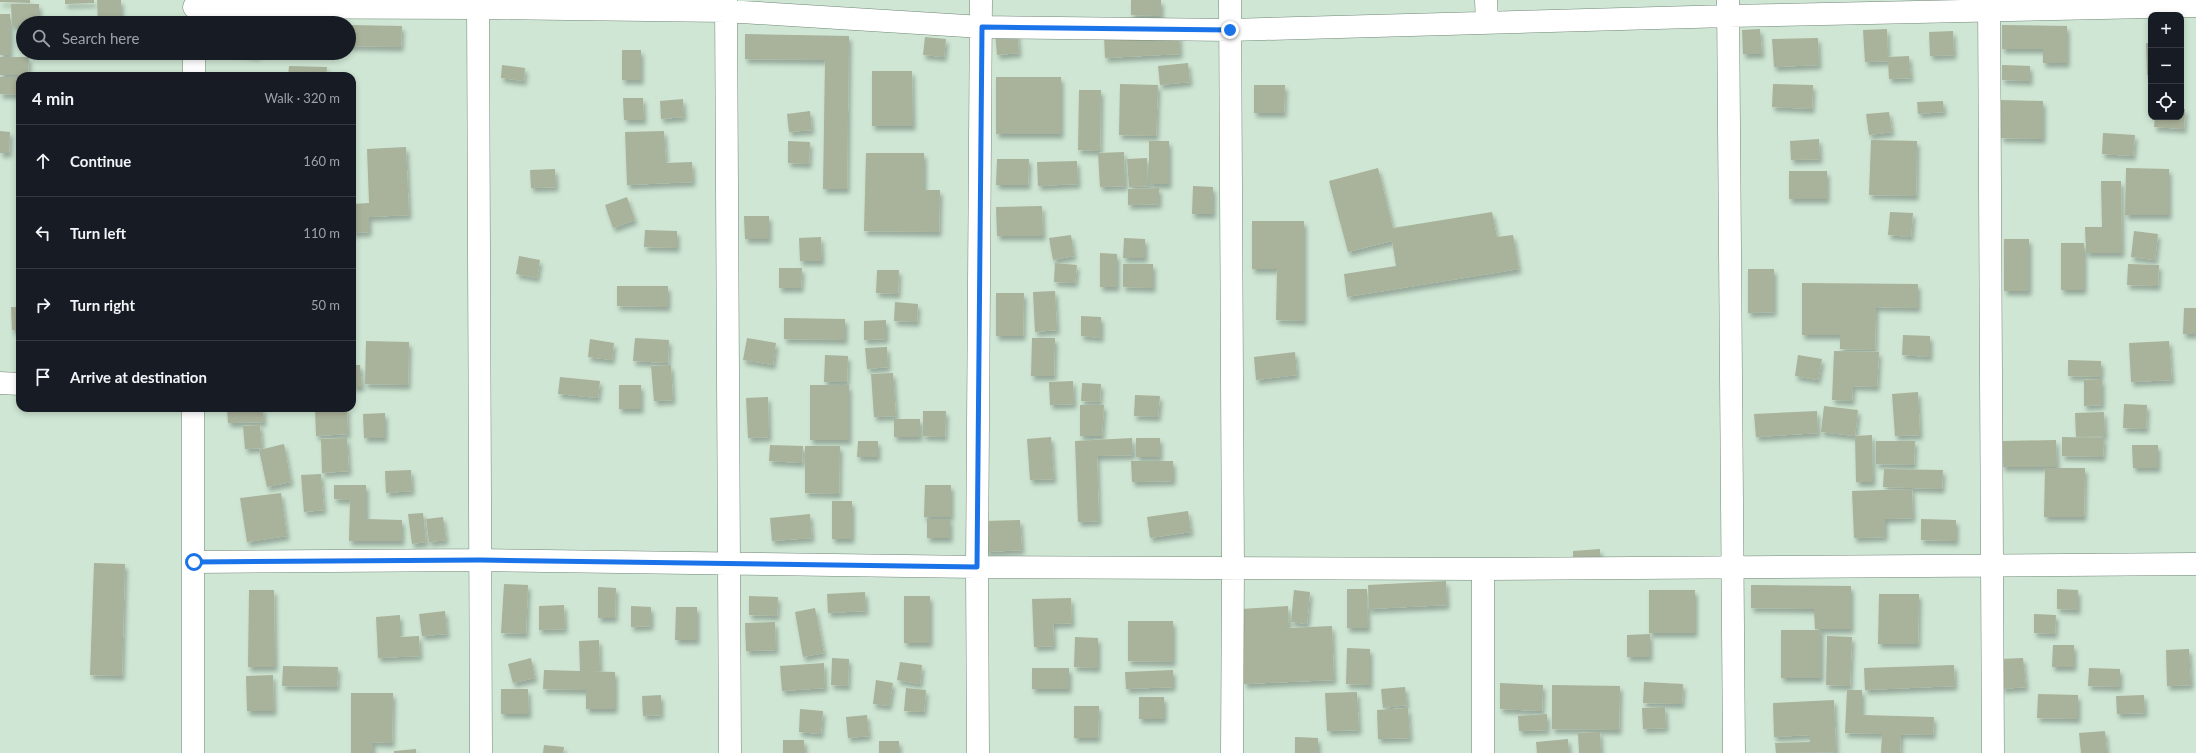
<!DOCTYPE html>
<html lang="en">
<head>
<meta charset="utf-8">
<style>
  :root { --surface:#171b24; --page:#20242c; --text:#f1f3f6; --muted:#9ea1a6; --line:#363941 }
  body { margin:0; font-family:Lato,sans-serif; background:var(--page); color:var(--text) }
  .controls { position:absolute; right:12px; top:12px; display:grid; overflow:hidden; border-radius:8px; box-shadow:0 2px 6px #0003 }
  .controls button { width:36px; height:36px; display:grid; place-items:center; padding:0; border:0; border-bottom:1px solid var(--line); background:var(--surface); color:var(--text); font:20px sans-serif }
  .stop { position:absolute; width:12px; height:12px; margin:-9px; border:3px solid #1a73e8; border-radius:50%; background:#fff }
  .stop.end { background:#1a73e8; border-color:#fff; box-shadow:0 1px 4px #0008 }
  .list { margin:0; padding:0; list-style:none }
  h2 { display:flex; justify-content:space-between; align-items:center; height:52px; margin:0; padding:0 16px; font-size:17px }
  h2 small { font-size:13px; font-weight:400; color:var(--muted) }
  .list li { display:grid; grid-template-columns:26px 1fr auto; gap:12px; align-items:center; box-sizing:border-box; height:72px; padding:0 16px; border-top:1px solid var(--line) }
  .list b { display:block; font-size:15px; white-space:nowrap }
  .list em { font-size:13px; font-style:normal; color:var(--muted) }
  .icon { flex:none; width:22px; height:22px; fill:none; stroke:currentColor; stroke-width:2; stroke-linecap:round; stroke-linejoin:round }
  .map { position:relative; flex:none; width:2196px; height:753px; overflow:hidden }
  .search { position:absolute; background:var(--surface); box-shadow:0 2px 6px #0003; left:16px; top:16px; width:340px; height:44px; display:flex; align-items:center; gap:10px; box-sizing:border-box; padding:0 14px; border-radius:22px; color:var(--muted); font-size:15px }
  .panel { position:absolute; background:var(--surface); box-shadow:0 2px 6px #0003; left:16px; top:72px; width:340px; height:340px; border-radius:12px }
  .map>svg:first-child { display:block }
</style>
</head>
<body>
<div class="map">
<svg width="2196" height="753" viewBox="0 0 2196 753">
  <defs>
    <filter id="shadow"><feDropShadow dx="2.5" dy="4.5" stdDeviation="2" flood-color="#0004"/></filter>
  </defs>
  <rect width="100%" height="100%" fill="#cee6d3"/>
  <path fill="#a9b29a" filter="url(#shadow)" d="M0,0H30V3L0,2Z
    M65,0H94V3L65,4Z
    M97,0H121V23H98Z
    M1131,0H1161V16L1131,15Z
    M11,4H39V23H23V26H12Z
    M0,14H10V55H0Z
    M349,25L402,26L401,47L349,46Z
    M2002,25L2067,26V63H2043V49H2002Z
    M1760,29L1762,54H1743L1742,30Z
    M1887,29L1888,57L1909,56L1911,78L1889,79L1888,61L1865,62L1863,30Z
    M1017,30L1019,53L997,55L995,32Z
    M1953,31L1954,55L1930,56L1929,32Z
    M1179,33L1180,54L1105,58L1104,36Z
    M745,34L849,36L847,189H823L825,60L745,59Z
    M925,37L946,39L944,57L923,55Z
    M1818,38L1819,65L1774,67L1772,39Z
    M2146,43H2151V75H2147Z
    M622,50H641V80H622Z
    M235,53H258V56Z
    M0,57H29L28,75H0Z
    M1188,63L1190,82L1160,85L1158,66Z
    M502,65L525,68L524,81L501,78Z
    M2002,65L2030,66V81L2002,80Z
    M289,66L327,67L326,76H288Z
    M872,71H912L913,126H872Z
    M0,77H20V95L0,94Z
    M996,77H1061V134H996Z
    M1120,84L1158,85L1156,136L1119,135Z
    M1773,84L1813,85L1812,109L1772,107Z
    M1254,85H1285L1284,113H1254Z
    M1079,90H1101L1100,151L1078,150Z
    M623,98H643L644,120H624Z
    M683,99L684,117L661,119L660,101Z
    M2001,100L2043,101V139L2001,138Z
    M1943,101L1944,112L1918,114L1917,102Z
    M2181,109H2185L2184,129L2154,127L2155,117H2181Z
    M810,111L812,130L789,132L787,114Z
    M1889,112L1892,132L1869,135L1866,114Z
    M0,131L10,132L9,153H0Z
    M664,131L666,163L692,162L693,182L627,185L625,132Z
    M2103,133L2135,135L2133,156L2102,154Z
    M1819,139L1820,159L1791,160L1790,141Z
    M1871,140L1917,141L1916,196L1869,195Z
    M788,141L810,142L809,164L788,163Z
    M1149,141H1169V184H1149Z
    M406,147L409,215L369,217V232L352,233V204L369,203L367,149Z
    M1124,152L1125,186L1100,187L1098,153Z
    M866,153H924V190H940L939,232L864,231Z
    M1147,158L1148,186L1129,187L1127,159Z
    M997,159H1029L1028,185H996Z
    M1077,161L1078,184L1038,186L1037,162Z
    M1378,168L1393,228L1492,212L1497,237L1513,235L1519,269L1347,297L1344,274L1396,266L1392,241L1348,252L1329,181Z
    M2126,168L2169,169V215H2125Z
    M555,169L556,187L531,188L530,170Z
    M1789,171H1827V199H1789Z
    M2101,181H2121L2122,253H2086L2085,227H2102Z
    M1193,186L1213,187V214H1192Z
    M1159,188V204L1128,205V189Z
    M627,197L635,220L613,228L605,205Z
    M1042,206L1043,236H997L996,207Z
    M1890,212L1913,213L1911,237L1888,235Z
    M744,216H769V239H745Z
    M1252,221H1304V321L1276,320L1277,269H1252Z
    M645,230L677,231V248L644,247Z
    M2134,231L2158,234L2155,260L2131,257Z
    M1071,235L1074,256L1053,260L1049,238Z
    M821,237L822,261H800L799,238Z
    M1124,238L1145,239V258H1123Z
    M2004,239H2029V291H2004Z
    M2061,243H2084V290H2061Z
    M1100,253L1117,254V287H1100Z
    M519,256L540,260L537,278L516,274Z
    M1055,263L1077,265L1075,283L1054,282Z
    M1123,264H1153V288L1123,287Z
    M2128,264L2159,265L2158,286L2127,285Z
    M779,268H802L801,288H779Z
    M1748,269H1774V312L1748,313Z
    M877,270H899L898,294L876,293Z
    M1802,283L1918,284V308L1876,307L1875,350L1840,349V335H1802Z
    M617,286H668V307L617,306Z
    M1055,291L1057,330L1035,332L1033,292Z
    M996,293H1024L1023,336H996Z
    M895,302L918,304L917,322L894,321Z
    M11,307H20V330H12Z
    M2184,308H2196V334H2183Z
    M1081,316L1101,317V338L1081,336Z
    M784,318L845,319V340L784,339Z
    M886,320V339L864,340V321Z
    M1903,335L1930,336V357L1902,355Z
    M635,338L669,340L668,363L633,361Z
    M747,338L776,343L773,365L743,360Z
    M1032,338H1055L1054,376H1031Z
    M590,339L614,343L612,360L588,357Z
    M366,341L409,342L408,385L365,384Z
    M2169,341L2172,380L2131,382L2129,343Z
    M887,347L888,367L867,369L865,348Z
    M1834,351L1879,352L1877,387L1853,386L1852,401L1832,400Z
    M1295,352L1297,375L1256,380L1254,357Z
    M825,355L848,356L847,382H824Z
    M1798,355L1822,359L1818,380L1795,376Z
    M2068,360L2101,361V377L2068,376Z
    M352,365H360L362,387H352Z
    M671,365L673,400L654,401L651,366Z
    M893,373L896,416L874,417L871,374Z
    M560,377L600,381L598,398L558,394Z
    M2102,379V405L2084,406V380Z
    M1073,381L1074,404L1050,405L1049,382Z
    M1082,383L1101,384L1100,402L1081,401Z
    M619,385H641V409H619Z
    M810,385H849V440H810Z
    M1918,392L1920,435L1895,436L1892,394Z
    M1135,395L1160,396L1158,417L1134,416Z
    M768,397L769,437L748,438L746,398Z
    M2124,404L2147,405L2146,429L2123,428Z
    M1080,405H1104L1102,436H1080Z
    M1824,406L1858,410L1855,436L1872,435L1873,482H1856L1855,436L1821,432Z
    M227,408H263L264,422L228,423Z
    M315,408H347L348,434L316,436Z
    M923,411H946L945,437L923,436Z
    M1817,411L1818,433L1756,437L1754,414Z
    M2104,412L2105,436L2076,437L2075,413Z
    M385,413V438H364L363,414Z
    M894,419H920V437H894Z
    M260,425L262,448L245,449L243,426Z
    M1051,437L1054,479L1030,480L1027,439Z
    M2062,437L2104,438L2103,457L2062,456Z
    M347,438L349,471L322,473L321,439Z
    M1132,438L1133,455L1097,456L1099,521L1078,522L1075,441Z
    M1136,438H1160V457H1136Z
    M2056,440L2057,467H2002V441Z
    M858,441H878V457H857Z
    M1876,441H1915L1914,465L1876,464Z
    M284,444L291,482L267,487L259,450Z
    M770,445L803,446L802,463L769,461Z
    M2132,445H2158V468H2133Z
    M805,446H840L839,494L805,493Z
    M1131,461H1173V481L1132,482Z
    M2045,468H2085L2084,517H2044Z
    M1884,469L1943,470L1942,489L1883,487Z
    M411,470L412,491L386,493L385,471Z
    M321,474L324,510L304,512L301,475Z
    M334,485H366V519L402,520V541H349L350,500L334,499Z
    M925,485H951V517H924Z
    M1912,489L1913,518L1885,519V537L1854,538L1852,491Z
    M281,493L287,536L247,542L240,498Z
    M832,501H852V539H832Z
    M1188,511L1191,532L1150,538L1147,517Z
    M423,513L426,542L412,544L408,514Z
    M810,514L812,538L772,541L770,518Z
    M443,517L446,540L429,542L426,519Z
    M927,519H950V538H927Z
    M1921,519L1956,520V541L1921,540Z
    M1020,520L1022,550L986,552L984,521Z
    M1600,549V562L1573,563V551Z
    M94,563L125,564L122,676L90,675Z
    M1446,581L1447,605L1369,609L1368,585Z
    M504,584L528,585L526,634L501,633Z
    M1751,585L1851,586V629H1815L1814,609L1751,608Z
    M598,587L616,588L615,618H598Z
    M1347,589H1367L1368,628H1347Z
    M2057,589L2078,590V610L2057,609Z
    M249,590H274L275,667H248Z
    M1294,590L1310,592L1307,624L1291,622Z
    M1649,590H1695V633H1649Z
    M865,592L866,611L828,613L827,594Z
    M1879,594H1919L1918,644H1878Z
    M749,596L778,597L777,616L749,615Z
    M904,596H930V643H904Z
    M1071,598L1072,623L1053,624L1054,646L1034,647L1032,599Z
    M564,605L565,629L539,630V606Z
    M631,606L651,607V626L631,627Z
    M1288,606L1289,628L1332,626L1334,680L1244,684L1241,609Z
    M676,607H697V640H675Z
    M815,608L824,653L803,657L795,612Z
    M445,611L447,634L422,636L419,614Z
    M2034,614L2056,615L2055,634L2034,633Z
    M400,615V637L419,636L420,656L378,658L376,617Z
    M1128,621H1173V662L1128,661Z
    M775,622L776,650L746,651L745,623Z
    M1781,630H1821V678H1781Z
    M1650,634V657H1627V635Z
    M1827,636L1852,637L1850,686L1826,685Z
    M1075,637L1098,638V668L1074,667Z
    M599,640L600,671H584L615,672V709H586V690L543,689L544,670L580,671L579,641Z
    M2053,645H2074V667H2052Z
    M1347,648L1370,649V685L1346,684Z
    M2189,649L2191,685L2167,686L2166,650Z
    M531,658L535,678L513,683L508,664Z
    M832,658L849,659L848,686L831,685Z
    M2023,658L2026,687L2002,689L1999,659Z
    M900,662L922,665L920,684L897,680Z
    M824,663L825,688L782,691L780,666Z
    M1954,665L1955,686L1865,690L1864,668Z
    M283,666L338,667L337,687L282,686Z
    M1032,668H1069V689H1032Z
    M2089,668L2120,669V687L2088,686Z
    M1173,670V687L1126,689L1125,672Z
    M273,675L274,711H247L246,676Z
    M876,680L893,683L889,706L873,704Z
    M1644,682L1683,684L1682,704L1643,703Z
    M1500,683L1543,685L1542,711L1500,709Z
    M1552,685L1620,686L1619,730L1552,729Z
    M1405,687L1407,705L1383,708L1381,689Z
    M906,688L926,690L924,712L904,711Z
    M501,689H528L529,714H501Z
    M1847,690H1862V715L1934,717L1933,735L1901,734L1900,753H1881L1882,734L1845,733Z
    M1357,692L1359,730L1327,731L1325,693Z
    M351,693H393L392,743L373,742V753H351Z
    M2038,694L2078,695V719L2037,718Z
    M661,695V715L643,716L642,696Z
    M2144,695L2145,713L2117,714L2116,696Z
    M1139,697H1164V719H1139Z
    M1834,700L1836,752L1776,753L1775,743L1810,742V735L1774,737L1773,703Z
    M1074,706H1099L1098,738H1074Z
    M1665,707L1666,728L1643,729L1642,708Z
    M1408,708L1410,738L1378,739L1377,710Z
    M800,709L823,711L821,734L799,732Z
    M1547,714V730L1519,731L1518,716Z
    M867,715L869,736L848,738L846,717Z
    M2105,731L2107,753H2081L2079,733Z
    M1600,732L1601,753H1579L1578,733Z
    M1295,737L1318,738V753H1295Z
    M1568,739L1569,753H1537L1536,742Z
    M783,740H804L805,753H783Z
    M879,741H899V753H879Z
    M544,745L564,747L563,753H543Z
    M416,749V753H394V751Z"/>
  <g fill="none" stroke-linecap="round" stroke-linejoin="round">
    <g stroke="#718776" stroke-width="23">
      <path id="street" d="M478,0L481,753
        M726,0L730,753
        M1230,0L1233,568L1232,753
        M1486,0L1487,23
        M1728,0L1734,753
        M1989,0L1993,753
        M194,7L478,8L726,11L982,27L1230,30L1728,16L2196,6
        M194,76V53
        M0,383L20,384
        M193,408V753
        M194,562L480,560L977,567L1483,569L2196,564
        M978,753L977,567L981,0
        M1483,753V569"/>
    </g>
    <use href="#street" stroke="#fff" stroke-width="22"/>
  </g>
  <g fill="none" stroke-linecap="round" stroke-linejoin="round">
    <path stroke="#1a73e8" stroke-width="5" d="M194,562L480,560L977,567L982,27L1230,30"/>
  </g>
</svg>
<div class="controls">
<button>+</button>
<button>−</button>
<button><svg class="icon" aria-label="locate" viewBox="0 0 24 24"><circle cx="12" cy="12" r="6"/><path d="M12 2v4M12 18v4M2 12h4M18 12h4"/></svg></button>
</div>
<div class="stop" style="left:194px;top:562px"></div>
<div class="stop end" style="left:1230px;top:30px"></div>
<div class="search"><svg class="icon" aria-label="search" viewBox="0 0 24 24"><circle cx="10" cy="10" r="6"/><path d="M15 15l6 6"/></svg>Search here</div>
<section class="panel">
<h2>4 min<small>Walk · 320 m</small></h2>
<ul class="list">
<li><svg class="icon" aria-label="ahead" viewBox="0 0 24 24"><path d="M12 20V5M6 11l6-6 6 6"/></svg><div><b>Continue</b></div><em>160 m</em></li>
<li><svg class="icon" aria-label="left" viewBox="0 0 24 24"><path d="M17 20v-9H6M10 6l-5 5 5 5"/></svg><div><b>Turn left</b></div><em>110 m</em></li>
<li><svg class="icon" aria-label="right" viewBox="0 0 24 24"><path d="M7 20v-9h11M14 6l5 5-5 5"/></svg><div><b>Turn right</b></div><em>50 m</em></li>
<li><svg class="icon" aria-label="arrive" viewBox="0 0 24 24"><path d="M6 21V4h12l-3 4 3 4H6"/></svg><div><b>Arrive at destination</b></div></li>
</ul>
</section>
</div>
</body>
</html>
